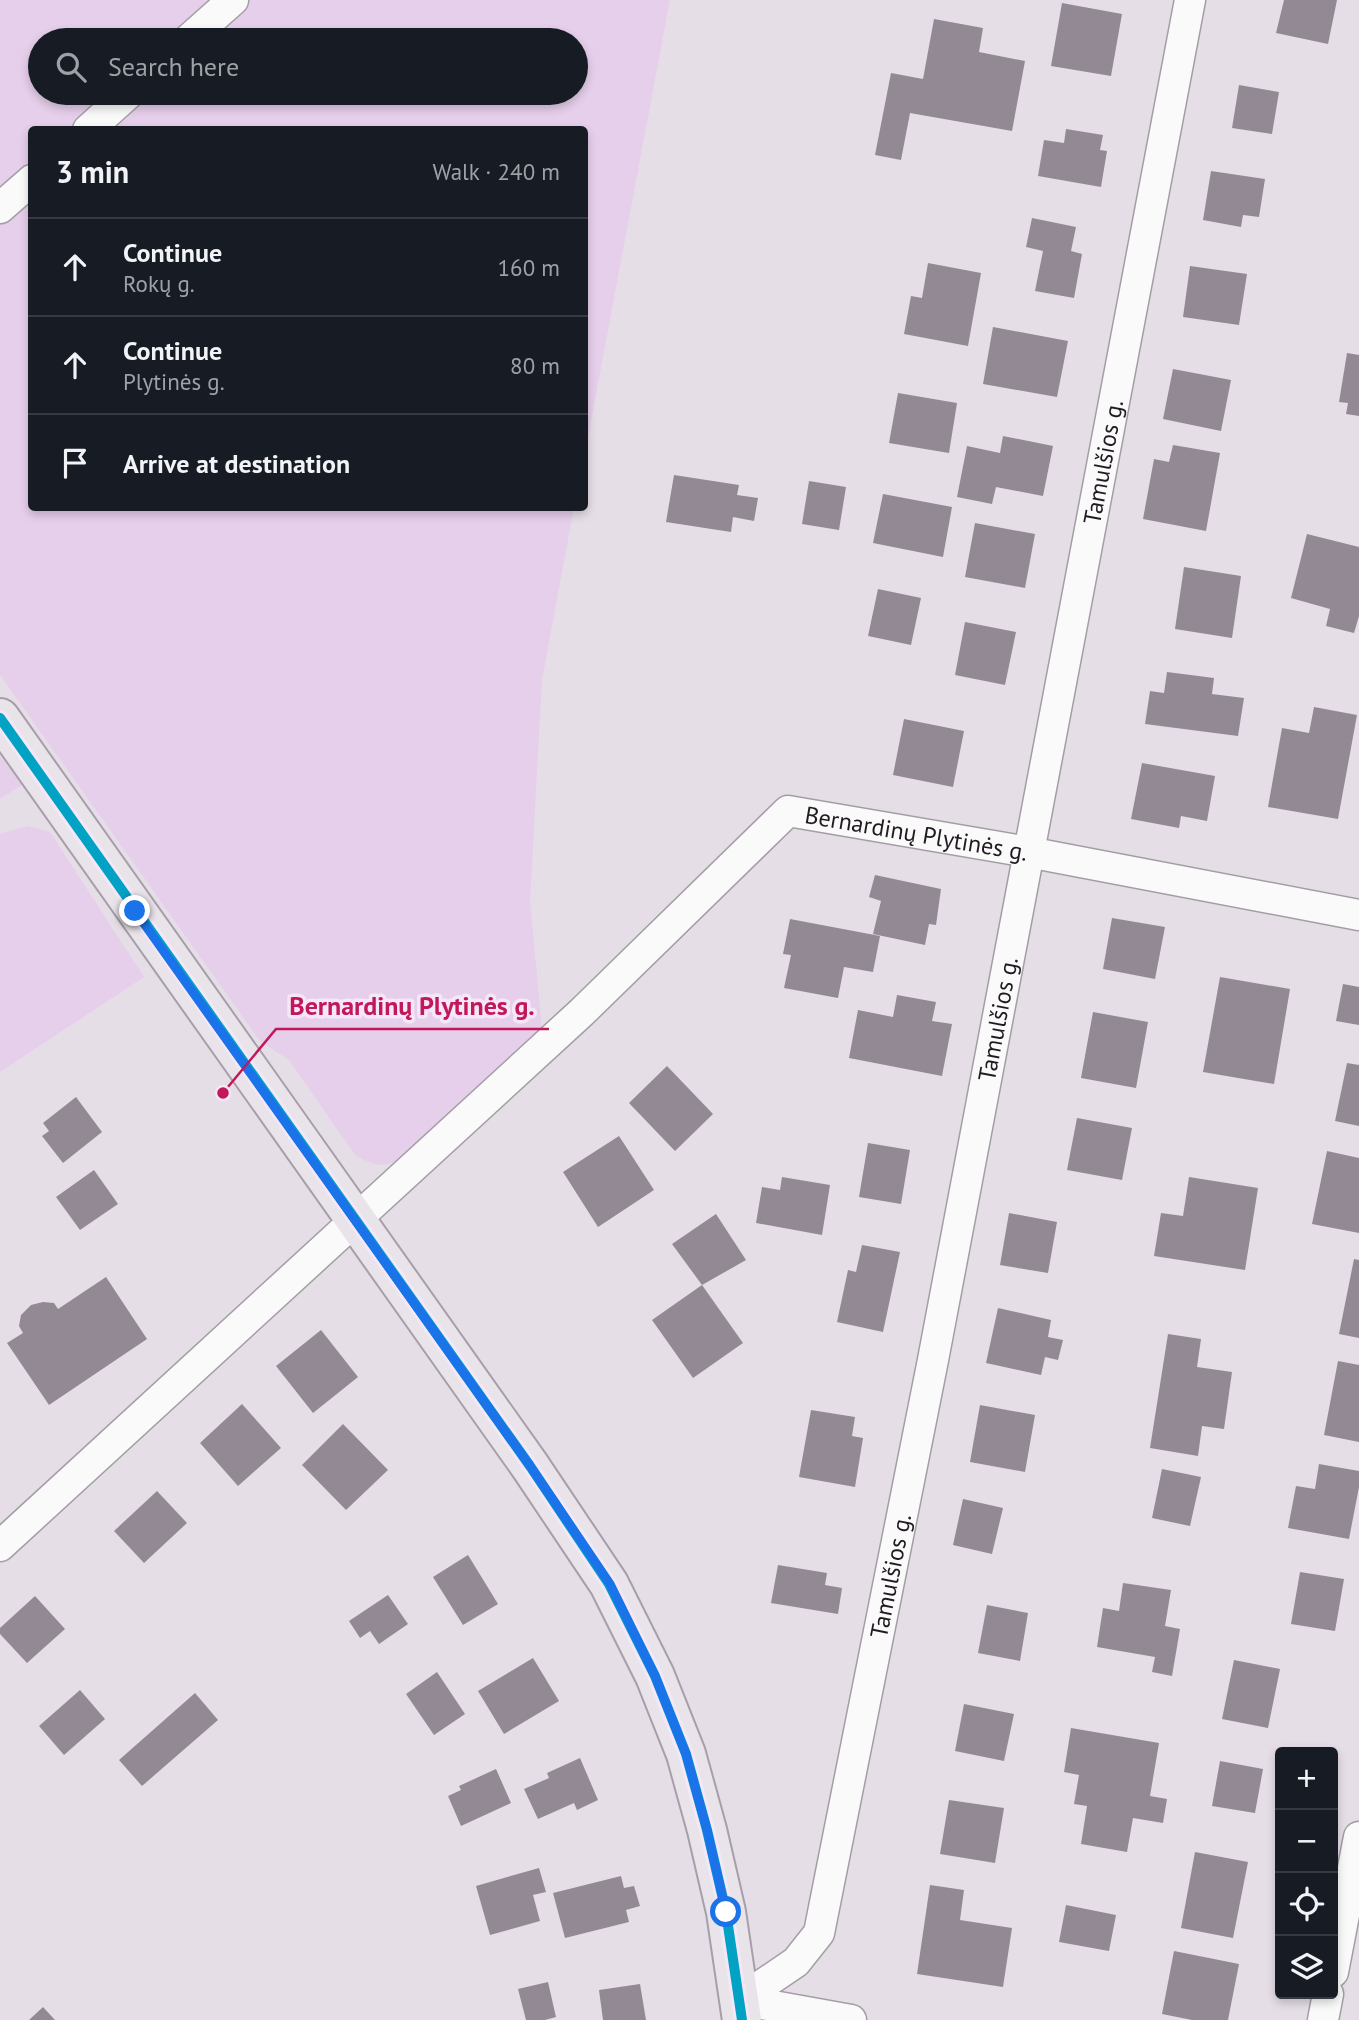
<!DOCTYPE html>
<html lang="en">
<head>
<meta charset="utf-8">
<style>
  :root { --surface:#171b24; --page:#20242c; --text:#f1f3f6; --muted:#9ea1a6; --line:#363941 }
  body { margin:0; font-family:"PT Sans",sans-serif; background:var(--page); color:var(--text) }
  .controls { position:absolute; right:21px; bottom:21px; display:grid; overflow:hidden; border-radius:7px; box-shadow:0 4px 10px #0003 }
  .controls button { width:63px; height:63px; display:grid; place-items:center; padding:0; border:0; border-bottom:2px solid var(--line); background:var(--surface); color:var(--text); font:35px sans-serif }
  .stop { position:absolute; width:21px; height:21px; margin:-16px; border:5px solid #1a73e8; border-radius:50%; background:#fff }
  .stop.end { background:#1a73e8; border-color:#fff; box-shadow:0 2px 7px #0008 }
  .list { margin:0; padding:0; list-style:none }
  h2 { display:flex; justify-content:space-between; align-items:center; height:91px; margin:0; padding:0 28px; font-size:30px }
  h2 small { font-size:23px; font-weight:400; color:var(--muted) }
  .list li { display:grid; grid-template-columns:46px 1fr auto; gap:21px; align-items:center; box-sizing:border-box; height:98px; padding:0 28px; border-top:2px solid var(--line) }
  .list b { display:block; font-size:26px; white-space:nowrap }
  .list p { margin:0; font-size:23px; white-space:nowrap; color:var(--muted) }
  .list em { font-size:23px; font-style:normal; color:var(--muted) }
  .icon { flex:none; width:38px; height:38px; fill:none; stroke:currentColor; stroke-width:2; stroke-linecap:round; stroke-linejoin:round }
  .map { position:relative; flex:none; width:1359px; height:2020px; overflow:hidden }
  .search { position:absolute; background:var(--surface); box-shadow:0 4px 10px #0003; left:28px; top:28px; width:560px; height:77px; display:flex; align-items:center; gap:18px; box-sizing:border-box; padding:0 24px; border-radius:38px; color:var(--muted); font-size:26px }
  .panel { position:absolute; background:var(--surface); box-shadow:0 4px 10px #0003; left:28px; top:126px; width:560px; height:385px; border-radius:7px }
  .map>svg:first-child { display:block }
</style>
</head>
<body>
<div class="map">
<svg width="1359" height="2020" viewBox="0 0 1359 2020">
  <rect width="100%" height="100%" fill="#e5dee7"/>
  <path fill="#e6cfeb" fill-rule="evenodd" d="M0,0H670L585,453L584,130H32V508H574L542,680L530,902L542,1028L405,1157C383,1168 376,1167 355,1155L289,1060L260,1041L0,675ZM40,40H576V93H40Z
    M0,755L22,785L0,799Z
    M28,826L50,832L144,977L0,1072V834Z"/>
  <path fill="#928994" d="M1284,0H1337L1328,44L1276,33Z
    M1062,3L1122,14L1111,76L1051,66Z
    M934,19L983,28L979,52L1025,61L1012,131L910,113L901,160L875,155L891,73L923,79Z
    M1239,85L1279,92L1272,134L1232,128Z
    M1066,129L1103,135L1100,150L1107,151L1101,187L1038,176L1044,140L1064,143Z
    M1211,171L1265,179L1259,217L1243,215L1241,227L1203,220Z
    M1032,218L1076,227L1071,251L1082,254L1074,298L1035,291L1043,251L1026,247Z
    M928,263L981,273L968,346L904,334L911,296L922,298Z
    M1190,266L1247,274L1239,325L1183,317Z
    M993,327L1068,341L1057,397L983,384Z
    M1347,353L1359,355V416L1346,414L1348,403L1339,402Z
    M1173,369L1231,380L1221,431L1163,419Z
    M898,393L957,403L949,453L889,443Z
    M1003,436L1053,446L1043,496L996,487L992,504L957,497L967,446L1000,453Z
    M1173,445L1220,453L1206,531L1143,519L1154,459L1169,462Z
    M674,475L739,485L737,495L758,498L754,521L733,517L731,532L666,522Z
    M809,481L846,487L839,530L802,524Z
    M883,494L952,507L943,557L873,543Z
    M975,523L1035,534L1025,588L965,577Z
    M1307,534L1359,547V616L1354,633L1326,626L1330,609L1291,598Z
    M1184,567L1241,576L1232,638L1175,629Z
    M878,589L921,598L911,645L868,636Z
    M965,622L1016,632L1005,685L955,675Z
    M1167,672L1214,678L1212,694L1244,698L1238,736L1145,724L1150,691L1164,693Z
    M1314,707L1357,715L1338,819L1268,807L1282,728L1309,733Z
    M904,719L964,731L953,787L893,775Z
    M1142,763L1215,776L1207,821L1181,816L1179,828L1131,819Z
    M875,875L941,889L936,925L929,924L925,945L873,934L881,901L869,897Z
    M1112,918L1165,927L1155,979L1103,969Z
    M790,919L880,936L873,972L844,967L838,998L784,988L791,955L783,954Z
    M1220,977L1290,989L1274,1084L1203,1072Z
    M1343,984L1359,987V1025L1336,1021Z
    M897,995L936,1002L932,1021L952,1024L942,1076L849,1058L858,1010L893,1017Z
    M1093,1012L1148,1022L1136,1088L1081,1078Z
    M1347,1063L1359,1065V1126L1335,1121Z
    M667,1066L713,1114L675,1151L629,1103Z
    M76,1097L102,1132L63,1163L42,1136L49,1131L43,1123Z
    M1077,1118L1132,1128L1122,1180L1067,1170Z
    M619,1136L654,1190L598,1227L563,1172Z
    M868,1143L910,1150L901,1204L859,1197Z
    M1327,1151L1359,1158V1233L1312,1224Z
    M94,1170L118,1204L80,1230L56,1197Z
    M782,1177L830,1185L822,1235L756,1223L762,1187L780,1190Z
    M1189,1177L1258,1188L1245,1270L1154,1256L1161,1213L1183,1216Z
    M1009,1213L1057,1222L1048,1273L1000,1265Z
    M716,1214L746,1260L702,1285L743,1343L693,1378L652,1320L702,1285L672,1244Z
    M862,1245L900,1252L883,1332L837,1322L848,1270L856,1272Z
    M1354,1259L1359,1260V1338L1339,1334Z
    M106,1277L147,1339L49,1405L7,1343L23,1333L19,1326L21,1315L31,1305L43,1302L54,1303L58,1309Z
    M998,1308L1051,1320L1048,1337L1063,1340L1058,1360L1045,1357L1041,1375L986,1363Z
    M321,1330L358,1377L313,1413L276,1366Z
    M1168,1334L1201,1339L1197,1367L1232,1372L1224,1429L1202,1426L1198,1456L1150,1448Z
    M1338,1361L1359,1365V1442L1324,1435Z
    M242,1404L281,1448L238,1486L200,1443Z
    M980,1405L1035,1415L1025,1472L970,1462Z
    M811,1410L855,1417L852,1436L863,1438L855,1487L799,1477Z
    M343,1424L388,1470L346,1510L302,1465Z
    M1319,1464L1359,1471V1487L1349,1539L1288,1528L1296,1486L1315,1489Z
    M1162,1469L1201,1477L1190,1526L1152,1518Z
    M157,1491L187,1523L144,1563L114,1531Z
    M963,1499L1003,1508L992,1554L953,1545Z
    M468,1555L498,1604L463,1625L433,1577Z
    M778,1565L827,1573L825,1585L842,1588L838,1614L771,1603Z
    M1300,1572L1344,1579L1335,1631L1291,1624Z
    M1123,1583L1171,1590L1165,1626L1180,1629L1172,1676L1152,1672L1155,1657L1097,1647L1103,1608L1119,1611Z
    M388,1595L408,1624L379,1644L370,1631L360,1638L349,1621Z
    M35,1596L65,1629L27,1663L0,1634V1628Z
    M987,1605L1028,1613L1020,1661L978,1653Z
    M533,1658L559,1701L504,1734L478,1691Z
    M1234,1660L1280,1669L1268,1728L1222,1719Z
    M437,1672L465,1714L434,1735L406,1694Z
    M80,1690L105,1719L64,1755L39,1726Z
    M195,1693L218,1720L142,1786L119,1760Z
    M964,1704L1014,1714L1004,1761L955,1751Z
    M1071,1728L1159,1743L1150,1796L1167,1799L1163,1823L1133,1818L1127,1852L1081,1844L1087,1806L1074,1804L1079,1775L1064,1772Z
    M580,1758L598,1800L577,1810L574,1803L538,1819L524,1789L549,1778L547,1773Z
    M1220,1761L1263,1769L1255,1813L1212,1806Z
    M496,1769L511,1803L461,1826L448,1796L461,1790L459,1786Z
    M949,1800L1004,1808L995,1863L940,1854Z
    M1195,1852L1248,1862L1233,1938L1181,1928Z
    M539,1868L546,1892L533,1895L540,1921L490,1935L476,1886Z
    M621,1876L624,1888L634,1886L640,1906L626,1910L629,1922L565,1938L553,1893Z
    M930,1885L964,1890L960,1920L1012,1928L1003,1987L917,1974Z
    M1066,1905L1116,1915L1109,1951L1059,1942Z
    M1174,1951L1239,1964L1228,2020H1192L1162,2014Z
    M548,1982L556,2017L545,2020H526L518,1989Z
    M640,1984L646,2020H603L599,1990Z
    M43,2007L55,2020H29Z"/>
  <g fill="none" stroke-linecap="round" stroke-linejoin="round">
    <g stroke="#a39ea4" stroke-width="33">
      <g id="street">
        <path d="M188,40L233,0"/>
        <path d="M88,130L129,93"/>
        <path d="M0,208L32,180"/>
        <path id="s1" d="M0,1546L582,1012L788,811L1028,852L1359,915"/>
        <path d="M1333,1972L1359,1837"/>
        <path id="s2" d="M740,2000L796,1962L819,1933L933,1360L1190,0"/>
        <path d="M740,2000L851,2020"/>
        <path d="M1323,2020L1328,1994"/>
      </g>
    </g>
    <g stroke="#a79eaa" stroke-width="42">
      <path id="primary" d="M0,718L530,1466L609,1584L655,1676L686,1754L707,1830L726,1912L742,2020"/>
    </g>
    <use href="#street" stroke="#fbfafb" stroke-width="30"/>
    <use href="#primary" stroke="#e8e4ea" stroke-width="38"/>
    <g stroke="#f5e7f8" stroke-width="16">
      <path id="bus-1" d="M0,718L530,1466L609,1584L655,1676L686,1754L707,1830L726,1912L742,2020"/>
    </g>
    <use href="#bus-1" stroke="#02a2c5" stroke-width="10"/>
  </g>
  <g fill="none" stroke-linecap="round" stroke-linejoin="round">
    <path stroke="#1a73e8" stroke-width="9" d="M135,911L530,1466L610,1584L655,1676L686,1754L707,1830L726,1912"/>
  </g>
  <g text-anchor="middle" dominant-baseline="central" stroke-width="7" stroke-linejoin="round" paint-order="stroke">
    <g font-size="24" fill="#201b21" stroke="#f5e7f8">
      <text stroke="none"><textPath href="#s2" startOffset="1603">Tamulšios g.</textPath></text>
      <text stroke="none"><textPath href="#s1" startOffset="1208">Bernardinų Plytinės g.</textPath></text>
      <text stroke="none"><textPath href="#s2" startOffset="1036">Tamulšios g.</textPath></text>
      <text stroke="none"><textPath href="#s2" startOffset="469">Tamulšios g.</textPath></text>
    </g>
  </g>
  <path fill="none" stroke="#c2185b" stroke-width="2.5" d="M223 1093L276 1029H549"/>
  <circle fill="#c2185b" stroke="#f5e7f8" stroke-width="2.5" cx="223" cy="1093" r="7"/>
  <g font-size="26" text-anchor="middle" font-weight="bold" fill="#c2185b" stroke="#f5e7f8" stroke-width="7" stroke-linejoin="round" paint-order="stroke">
    <text x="412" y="1015">Bernardinų Plytinės g.</text>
  </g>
</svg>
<div class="controls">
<button>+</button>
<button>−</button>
<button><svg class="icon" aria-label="locate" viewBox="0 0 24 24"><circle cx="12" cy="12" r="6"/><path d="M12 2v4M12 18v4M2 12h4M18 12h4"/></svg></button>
<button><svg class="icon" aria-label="layers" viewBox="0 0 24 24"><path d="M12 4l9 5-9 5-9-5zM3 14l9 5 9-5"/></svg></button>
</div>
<div class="stop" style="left:726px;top:1912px"></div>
<div class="stop end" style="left:135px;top:911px"></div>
<div class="search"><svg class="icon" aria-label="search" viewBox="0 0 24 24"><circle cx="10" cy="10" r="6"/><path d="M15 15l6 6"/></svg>Search here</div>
<section class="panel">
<h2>3 min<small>Walk · 240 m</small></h2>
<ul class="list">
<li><svg class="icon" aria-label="ahead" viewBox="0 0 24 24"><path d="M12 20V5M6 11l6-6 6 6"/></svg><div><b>Continue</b><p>Rokų g.</p></div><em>160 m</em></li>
<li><svg class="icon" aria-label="ahead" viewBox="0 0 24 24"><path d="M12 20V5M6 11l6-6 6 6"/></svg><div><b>Continue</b><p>Plytinės g.</p></div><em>80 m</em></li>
<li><svg class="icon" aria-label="arrive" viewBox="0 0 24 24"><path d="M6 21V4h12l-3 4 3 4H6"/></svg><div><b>Arrive at destination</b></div></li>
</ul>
</section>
</div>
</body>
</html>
